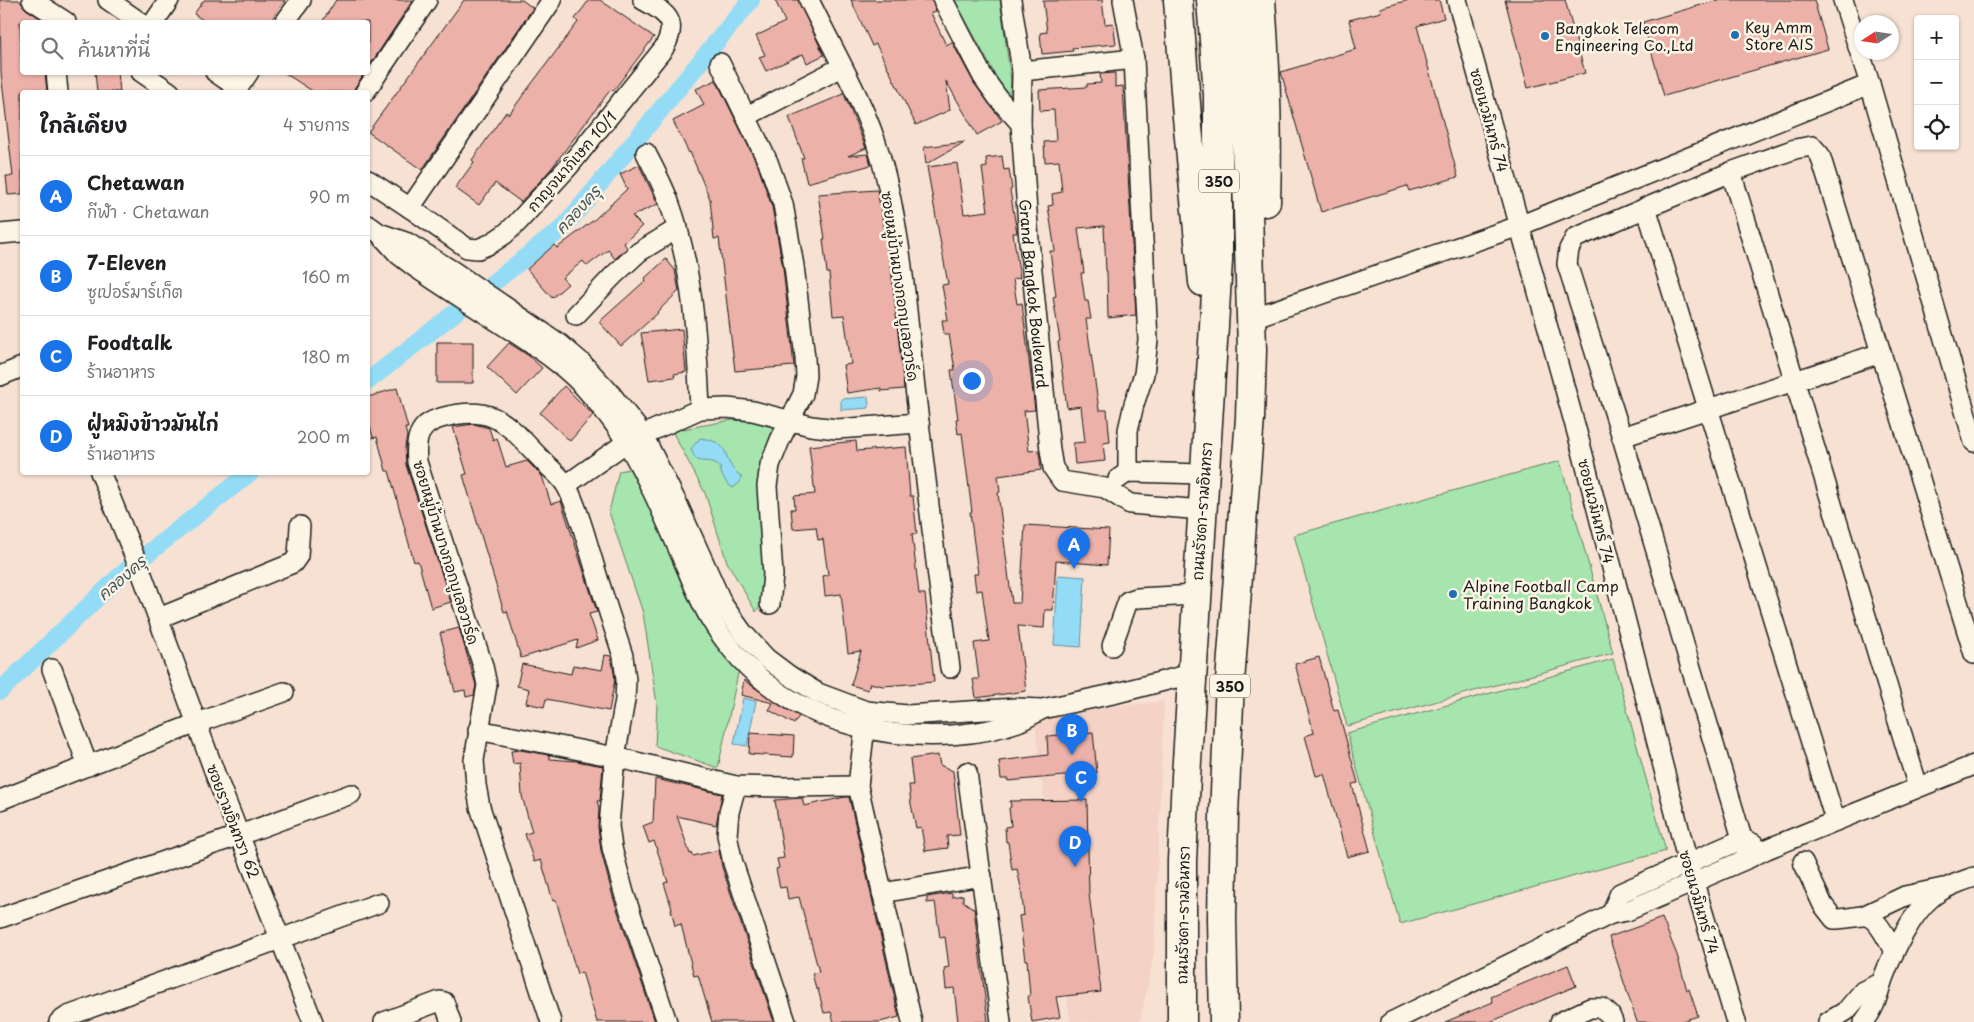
<!DOCTYPE html>
<html lang="th">
<head>
<meta charset="utf-8">
<style>
  :root { --surface:#fff; --page:#f6f6f6; --text:#202124; --muted:#757577; --line:#e0e0e0; --accent:#1a73e8 }
  body { margin:0; font-family:"Playpen Sans","Playpen Sans Thai",sans-serif; background:var(--page); color:var(--text) }
  .controls { position:absolute; right:15px; top:15px; display:grid; overflow:hidden; border-radius:5px; box-shadow:0 1px 4px #0004 }
  .controls button { width:45px; height:45px; display:grid; place-items:center; padding:0; border:0; border-bottom:1px solid var(--line); background:var(--surface); color:var(--text); font:25px sans-serif }
  .compass { position:absolute; left:1854px; top:15px; width:45px; height:45px; border-radius:50%; background:var(--surface); box-shadow:0 1px 4px #0004; rotate:258deg }
  .you { position:absolute; left:971px; top:380px; width:18px; height:18px; margin:-12px; border:4px solid #fff; border-radius:50%; background:#1a73e8; box-shadow:0 0 0 8px #1a73e833 }
  .badge { display:grid; place-items:center; width:32px; height:32px; border-radius:50%; background:var(--accent); color:#fff; font-size:16px; font-weight:700 }
  .pin { position:absolute; translate:-50% -41px; filter:drop-shadow(0 1px 2px #0008) }
  .pin::after { content:''; position:absolute; top:26px; width:18px; height:15px; background:inherit; clip-path:polygon(0 0,100% 0,50% 100%) }
  .list { margin:0; padding:0; list-style:none }
  h2 { display:flex; justify-content:space-between; align-items:center; height:65px; margin:0; padding:0 20px; font-size:21px }
  h2 small { font-size:16px; font-weight:400; color:var(--muted) }
  .list li { display:grid; grid-template-columns:32px 1fr auto; gap:15px; align-items:center; box-sizing:border-box; height:80px; padding:0 20px; border-top:1px solid var(--line) }
  .list b { display:block; font-size:19px; white-space:nowrap }
  .list p { margin:0; font-size:16px; white-space:nowrap; color:var(--muted) }
  .list em { font-size:16px; font-style:normal; color:var(--muted) }
  .icon { flex:none; width:28px; height:28px; fill:none; stroke:currentColor; stroke-width:2; stroke-linecap:round; stroke-linejoin:round }
  .map { position:relative; flex:none; width:1974px; height:1022px; overflow:hidden }
  .search { position:absolute; background:var(--surface); box-shadow:0 1px 4px #0004; left:20px; top:20px; width:350px; height:55px; display:flex; align-items:center; gap:12px; box-sizing:border-box; padding:0 18px; border-radius:5px; color:var(--muted); font-size:19px }
  .panel { position:absolute; background:var(--surface); box-shadow:0 1px 4px #0004; left:20px; top:90px; width:350px; height:385px; border-radius:5px }
  .map>svg:first-child { display:block }
</style>
</head>
<body>
<div class="map">
<svg width="1974" height="1022" viewBox="0 0 1974 1022">
  <rect width="100%" height="100%" fill="#f7e1d3"/>
  <filter id="ink" filterUnits="userSpaceOnUse"><feTurbulence type="fractalNoise" baseFrequency=".02" numOctaves="2"/><feDisplacementMap in="SourceGraphic" scale="10" xChannelSelector="R" yChannelSelector="G"/><feConvolveMatrix kernelMatrix="1 2 1 2 8 2 1 2 1" color-interpolation-filters="sRGB"/></filter>
  <g filter="url(#ink)">
    <path fill="#f4d3c6" d="M1164,701L1154,954L1140,1022H1070L1034,715Z"/>
    <path fill="#a6e5ad" stroke="#618064" d="M955,0H1000L1011,81L1009,101Z
      M732,420L784,424L765,468L764,600L756,612L727,562L705,493L672,431Z
      M1560,461L1613,653L1347,726L1294,535Z
      M635,468L740,664L718,768L655,746L657,704L643,613L609,512L619,471Z
      M1613,659L1666,851L1400,924L1347,733Z"/>
    <path fill="#94dcf6" stroke="#648f9f" d="M868,397L869,408L841,410V399Z
      M700,438C737,443 718,461 741,476L740,482L733,488C726,484 720,474 720,466C706,455 698,470 691,449Z
      M1058,575L1085,577L1081,647L1054,645Z
      M743,698L756,701L747,746L734,744Z"/>
    <g fill="none" stroke-linecap="round" stroke-linejoin="round">
      <path stroke="#94dcf6" stroke-width="18" d="M368,381L564,227L751,0
        M0,691L122,574L251,472"/>
    </g>
    <path fill="#ecb1a8" stroke="#1c1c1c" d="M0,0H19L26,9L46,22H20L22,72H45L47,92H22V194L8,195L6,176H13L1,73Z
      M204,0H285L270,22H206L194,14Z
      M336,0H413L368,68V22H322Z
      M464,0H522L533,8L422,170L368,132Z
      M589,0H600L654,37L613,91L611,89L551,169L521,202L495,183L479,205L455,188L474,162L472,160L506,112L509,114L578,22L575,19Z
      M775,0H798L824,55L807,63L803,54L766,71L759,57L765,55L756,36L785,22Z
      M851,0H932L936,11L931,13L946,45L952,42L974,83L1002,121L977,135L946,81L950,110L916,125L876,44L872,46Z
      M1102,0L1105,24L1113,23L1116,44L1072,48L1073,51L1042,54L1040,33L1047,32L1043,1Z
      M1409,0H1439L1444,18L1417,26L1458,177L1409,191L1407,186L1321,212L1281,72L1356,49L1349,20L1381,12L1380,8Z
      M1505,0H1565L1585,73L1528,88Z
      M1718,0H1814L1828,49L1664,96L1643,22Z
      M95,72H118L120,92H97Z
      M283,72H365L352,92H314Z
      M1115,73V87L1123,86L1136,315L1108,318L1107,271H1106L1104,226L1078,228L1084,273H1081L1085,301H1088L1091,319H1086L1099,410H1107L1110,442L1103,443L1105,461L1075,464L1073,443L1085,442L1081,406L1067,408L1058,342L1060,341L1053,297L1056,296L1050,251H1055L1048,206L1053,205L1052,194L1062,192L1059,161L1045,162L1044,142L1056,141L1054,110L1040,111L1039,90L1087,87V84L1101,83L1100,74Z
      M716,80L758,166L772,207L783,268L794,366L735,371L719,238L714,239L710,199L690,152L689,153L673,121L704,105L696,89Z
      M844,94L866,148L848,156L868,154L871,165L807,183L801,158H804L789,117Z
      M965,142L926,164L924,147Z
      M1002,156L1004,170L1009,169L1012,189L1010,190L1017,233H1013L1020,278L1013,279L1017,304L1022,303L1035,410L1024,411L1029,451L1039,450L1041,470L998,476L1000,492L998,493L1012,603H1020L1025,525L1109,530L1107,565L1056,561L1053,610H1045L1044,628L1018,626L1026,691L976,698L973,679H979L974,643L989,641L982,590L976,591L974,574H978L970,512H972L962,433L958,434L956,419H958L951,370H955L949,334H944L942,320H948L942,285L948,284L927,167L957,163L964,214L988,211L982,168L987,167L986,158Z
      M639,165L658,204L632,216L642,226L624,243L627,248L615,259L608,250L587,266L583,261L562,278L568,284L552,298L527,269L554,245L557,248L595,219L627,189L620,174Z
      M877,190L891,267L904,389L881,391V388L847,393L843,365L851,364L844,315L833,316L829,273H827L823,239H825L818,194Z
      M666,259L675,270L679,291L657,312L658,313L621,346L599,322L646,280L645,278Z
      M682,329L686,372L674,374L675,377L649,380L641,333Z
      M437,342H473V383H437Z
      M509,343L529,356L542,368L517,395L487,367Z
      M564,386L593,415L570,441L540,413Z
      M397,388L408,428H405L407,436L405,446L406,465L451,602L431,608L418,561L414,562L389,471H386L377,437L373,438L368,418V397Z
      M474,424L489,428L493,440L497,438L506,467L527,461L542,476L551,504L561,501L597,612L589,614L598,640L576,648L578,640L521,658L507,611L504,612L463,475L467,474L453,427Z
      M856,441L857,451L906,447L910,496H913L917,534H912L919,594H925L934,682L883,686L870,683L868,690L851,685L861,651L848,653L841,594L825,596L823,576L828,575L823,539L818,540L816,527L793,529L791,509H795L794,496L815,494L809,446Z
      M459,628L476,685L474,695L466,697L465,690L455,692L440,633Z
      M605,655L611,656L615,679L609,711L546,699L544,707L526,703L529,689L517,686L522,664L571,674L573,665L602,670Z
      M1319,657L1334,711L1338,710L1358,783L1352,784L1370,851L1347,857L1324,774L1316,776L1305,736L1314,733L1295,664Z
      M744,680L782,707L799,716L794,724L769,710L773,703L741,695Z
      M1093,732L1097,773L1008,781V779H1001L999,761L1048,755L1047,736Z
      M750,733L794,736L793,757L749,754Z
      M520,750L549,755L550,759L576,761L603,766L600,801H597L599,808L598,827L601,851L613,897L655,1022H597L582,972L577,974L556,900L553,901L541,860L534,862L525,834L532,832L522,796L520,763L513,764L511,751Z
      M938,755L940,765L953,771L960,835L947,836L948,848L925,851L921,827L916,828L911,804L909,785H913L910,759Z
      M655,779L722,794L716,825L677,816L690,854L692,853L693,856L719,850L722,867L774,1022H712L698,975L694,976L681,924L675,926L671,909H672L664,883L668,882L654,841L649,843L643,826L653,822Z
      M845,797H849L899,1017L880,1022H834L831,1012L824,1013L818,989H816L812,973L819,972L799,897L788,899L786,887L780,888L776,869L779,868L777,859L784,858L775,800L802,798L804,806Z
      M1087,800L1089,894L1101,992L1056,997L1060,1017L1032,1022L1028,996H1030L1027,960H1025L1019,916L1024,915L1021,888L1017,869L1012,870L1008,842H1006L1005,827L1011,826L1009,808L1011,807L1010,801Z
      M952,893V897L963,895V901L974,909L988,1022H958L954,988L946,989L944,968L949,967L945,937L940,938L935,902L927,903V897Z
      M1662,918L1677,955L1687,990L1689,989L1698,1016L1679,1022H1637L1609,937Z
      M1568,965L1576,986L1490,1022H1445L1493,1002L1491,997Z"/>
    <g fill="none" stroke-linecap="round" stroke-linejoin="round">
      <g stroke="#1c1c1c" stroke-width="22">
        <g id="street">
          <path d="M32,0L66,22"/>
          <path d="M108,0L140,22"/>
          <path d="M809,0C833,50 864,101 880,155C901,227 906,304 914,379C925,475 937,572 950,668"/>
          <path d="M943,0L983,77L998,98L1021,124"/>
          <path id="s1" d="M1011,0L1022,71L1021,124L1029,241L1050,450L1053,468L1062,481L1105,488L1130,504L1202,510"/>
          <path d="M1123,0L1134,59L1148,340L1144,374L1134,404L1128,430V472"/>
          <path d="M1457,0L1581,447L1688,863L1736,1022"/>
          <path d="M1843,0L1870,84L1974,442"/>
          <path d="M154,22L169,0"/>
          <path d="M285,22L301,0"/>
          <path d="M720,63L768,162L783,204L794,266L805,358L806,376L803,394L780,440L770,465L767,486L773,575L770,604"/>
          <path d="M1022,71L1134,59"/>
          <path d="M56,72L58,92"/>
          <path d="M141,72L170,92"/>
          <path d="M215,72L238,88L249,72"/>
          <path d="M365,92L427,0"/>
          <path d="M747,116L842,67"/>
          <path d="M646,153C654,169 663,185 669,202C693,267 697,340 700,409"/>
          <path d="M1731,172L1918,787"/>
          <path d="M368,180L410,208L552,0"/>
          <path d="M1646,207L1835,820"/>
          <path d="M410,208L467,248L478,249L490,244L505,234L517,223L569,166L664,48C679,21 667,13 643,0"/>
          <path d="M368,225L379,233L408,243L453,271L560,344L581,362L611,394L643,435L678,505L723,605L743,633L766,658L790,676L818,693L866,711L907,715L1016,708L1042,709L1113,694L1191,674"/>
          <path d="M0,234L22,232"/>
          <path d="M380,234L399,255L416,268C447,289 478,309 509,329C538,348 569,368 591,395C604,410 617,426 627,443C649,480 667,523 684,562C692,581 700,602 711,620C752,687 815,723 892,733C932,738 979,736 1018,722C1026,719 1033,714 1041,710"/>
          <path d="M576,315L614,275L639,252L678,228"/>
          <path d="M1258,316L1519,226L1870,84"/>
          <path d="M0,376L22,367"/>
          <path d="M1622,437L1881,353"/>
          <path d="M100,472L143,577L216,776L313,1022"/>
          <path d="M1118,479L1128,472L1204,474"/>
          <path d="M566,485L627,442L700,409L727,408L753,411L811,426L837,429L919,423"/>
          <path d="M159,618L293,563L298,556L300,526"/>
          <path d="M1112,646L1128,601L1137,598L1196,595"/>
          <path d="M52,669L88,766"/>
          <path d="M866,717L858,786L912,1022"/>
          <path d="M478,730L615,757L736,786L785,787L858,786"/>
          <path d="M967,772L1001,1022"/>
          <path d="M736,786L729,812L727,835L733,863L786,1022"/>
          <path d="M0,800L197,723L284,692"/>
          <path d="M1749,858L1744,845L1622,437L1567,264L1569,249L1575,238L1731,172L1795,149L1812,146L1820,155L1974,654"/>
          <path d="M1803,862L1823,905L1834,919C1844,919 1852,917 1862,916C1877,914 1887,940 1894,951"/>
          <path d="M882,893L982,876"/>
          <path d="M1611,914L1620,893L1743,839L1754,844"/>
          <path d="M1865,915L1905,896L1943,888"/>
          <path d="M0,918L240,835L351,794"/>
          <path d="M59,1022L68,1016L379,903"/>
          <path d="M384,1022L440,1001L444,1002L451,1022"/>
          <path d="M551,1022L480,807L476,785L474,760L487,685L483,666L417,462C415,440 418,424 441,418C494,403 507,424 541,459C549,468 562,477 567,487C578,508 584,532 591,555C601,589 612,622 623,656L626,680L625,700L615,757L609,826L612,848L624,893L667,1022"/>
          <path d="M1391,1022L1611,914L1627,911L1749,858L1767,849L1974,765"/>
          <path d="M1560,1022L1590,1008H1602L1610,1015L1613,1022"/>
          <path d="M1828,1022L1846,1011L1863,991L1881,983"/>
          <path d="M1864,1022C1877,1005 1877,995 1884,976C1893,952 1912,913 1932,897C1944,887 1960,882 1974,877"/>
        </g>
      </g>
      <g stroke="#1c1c1c" stroke-width="31">
        <path id="primary" d="M1178,0L1187,117L1203,282
          M1261,0C1266,67 1268,135 1266,202
          M1182,1022V861L1186,777L1218,261V95L1211,0
          M1224,1022L1222,918L1224,814L1230,682L1250,418L1252,350L1246,142L1238,0"/>
      </g>
      <use href="#street" stroke="#fcf5e5" stroke-width="19"/>
      <use href="#primary" stroke="#fcf5e5" stroke-width="28"/>
    </g>
  </g>
  <g fill="#1f6fb2" stroke="#fcf5e5" stroke-width="2">
    <circle cx="1735" cy="35" r="5"/>
    <circle cx="1545" cy="36" r="5"/>
    <circle cx="1453" cy="594" r="5"/>
  </g>
  <g text-anchor="middle" dominant-baseline="central" stroke-width="5" stroke-linejoin="round" paint-order="stroke">
    <g fill="#fcf5e5" stroke="#5f5d58" stroke-width="1">
      <rect x="1199" y="169.5" width="40" height="23" rx="4"/>
      <rect x="1210" y="674.5" width="40" height="23" rx="4"/>
    </g>
    <g font-size="14" font-weight="bold" fill="#1c1c1c">
      <text x="1219" y="181">350</text>
      <text x="1230" y="686">350</text>
    </g>
    <g font-size="15" fill="#1c1c1c" stroke="#fcf5e5" text-anchor="start">
      <text x="1745" y="26">Key Amm<tspan x="1745" dy="17">Store AIS</tspan></text>
      <text x="1555" y="27">Bangkok Telecom<tspan x="1555" dy="17">Engineering Co.,Ltd</tspan></text>
      <text x="1463" y="585">Alpine Football Camp<tspan x="1463" dy="17">Training Bangkok</tspan></text>
    </g>
    <g font-size="15" fill="#1c1c1c" stroke="#fcf5e5">
      <text transform="translate(1490 120) rotate(75)">ซอยนวมินทร์ 74</text>
      <text transform="translate(571 161) rotate(-49)">กาญจนาภิเษก 10/1</text>
      <text transform="translate(901 286) rotate(82)">ซอยหมู่บ้านบางกอกบูเลอวาร์ด</text>
      <text stroke="none"><textPath href="#s1" startOffset="295">Grand Bangkok Boulevard</textPath></text>
      <text transform="translate(1201 511) rotate(-86)">ถนนรัชดา-รามอินทรา</text>
      <text transform="translate(1597 511) rotate(76)">ซอยนวมินทร์ 74</text>
      <text transform="translate(447 552) rotate(73)">ซอยหมู่บ้านบางกอกบูเลอวาร์ด</text>
      <text transform="translate(234 821) rotate(69)">ซอยรามอินทรา 62</text>
      <text transform="translate(1700 902) rotate(74)">ซอยนวมินทร์ 74</text>
      <text transform="translate(1182 915) rotate(-89)">ถนนรัชดา-รามอินทรา</text>
    </g>
    <g font-size="16" font-style="italic" fill="#40565d" stroke="#fcf5e5">
      <text transform="translate(577 209) rotate(-48)">คลองครุ</text>
      <text transform="translate(121 577) rotate(-41)">คลองครุ</text>
    </g>
  </g>
</svg>
<div class="controls">
<button>+</button>
<button>−</button>
<button><svg class="icon" aria-label="locate" viewBox="0 0 24 24"><circle cx="12" cy="12" r="6"/><path d="M12 2v4M12 18v4M2 12h4M18 12h4"/></svg></button>
</div>
<svg class="compass" viewBox="-18 -18 36 36"><path d="M0-13l5 13h-10z" fill="#e53935"/><path d="M0 13l5-13h-10z" fill="#757577"/></svg>
<div class="you"></div>
<div class="pin badge" style="left:1074px;top:569px">A</div>
<div class="pin badge" style="left:1072px;top:755px">B</div>
<div class="pin badge" style="left:1081px;top:802px">C</div>
<div class="pin badge" style="left:1075px;top:867px">D</div>
<div class="search"><svg class="icon" aria-label="search" viewBox="0 0 24 24"><circle cx="10" cy="10" r="6"/><path d="M15 15l6 6"/></svg>ค้นหาที่นี่</div>
<section class="panel">
<h2>ใกล้เคียง<small>4 รายการ</small></h2>
<ul class="list">
<li><span class="badge">A</span><div><b>Chetawan</b><p>กีฬา · Chetawan</p></div><em>90 m</em></li>
<li><span class="badge">B</span><div><b>7-Eleven</b><p>ซูเปอร์มาร์เก็ต</p></div><em>160 m</em></li>
<li><span class="badge">C</span><div><b>Foodtalk</b><p>ร้านอาหาร</p></div><em>180 m</em></li>
<li><span class="badge">D</span><div><b>ฝู่หมิงข้าวมันไก่</b><p>ร้านอาหาร</p></div><em>200 m</em></li>
</ul>
</section>
</div>
</body>
</html>
